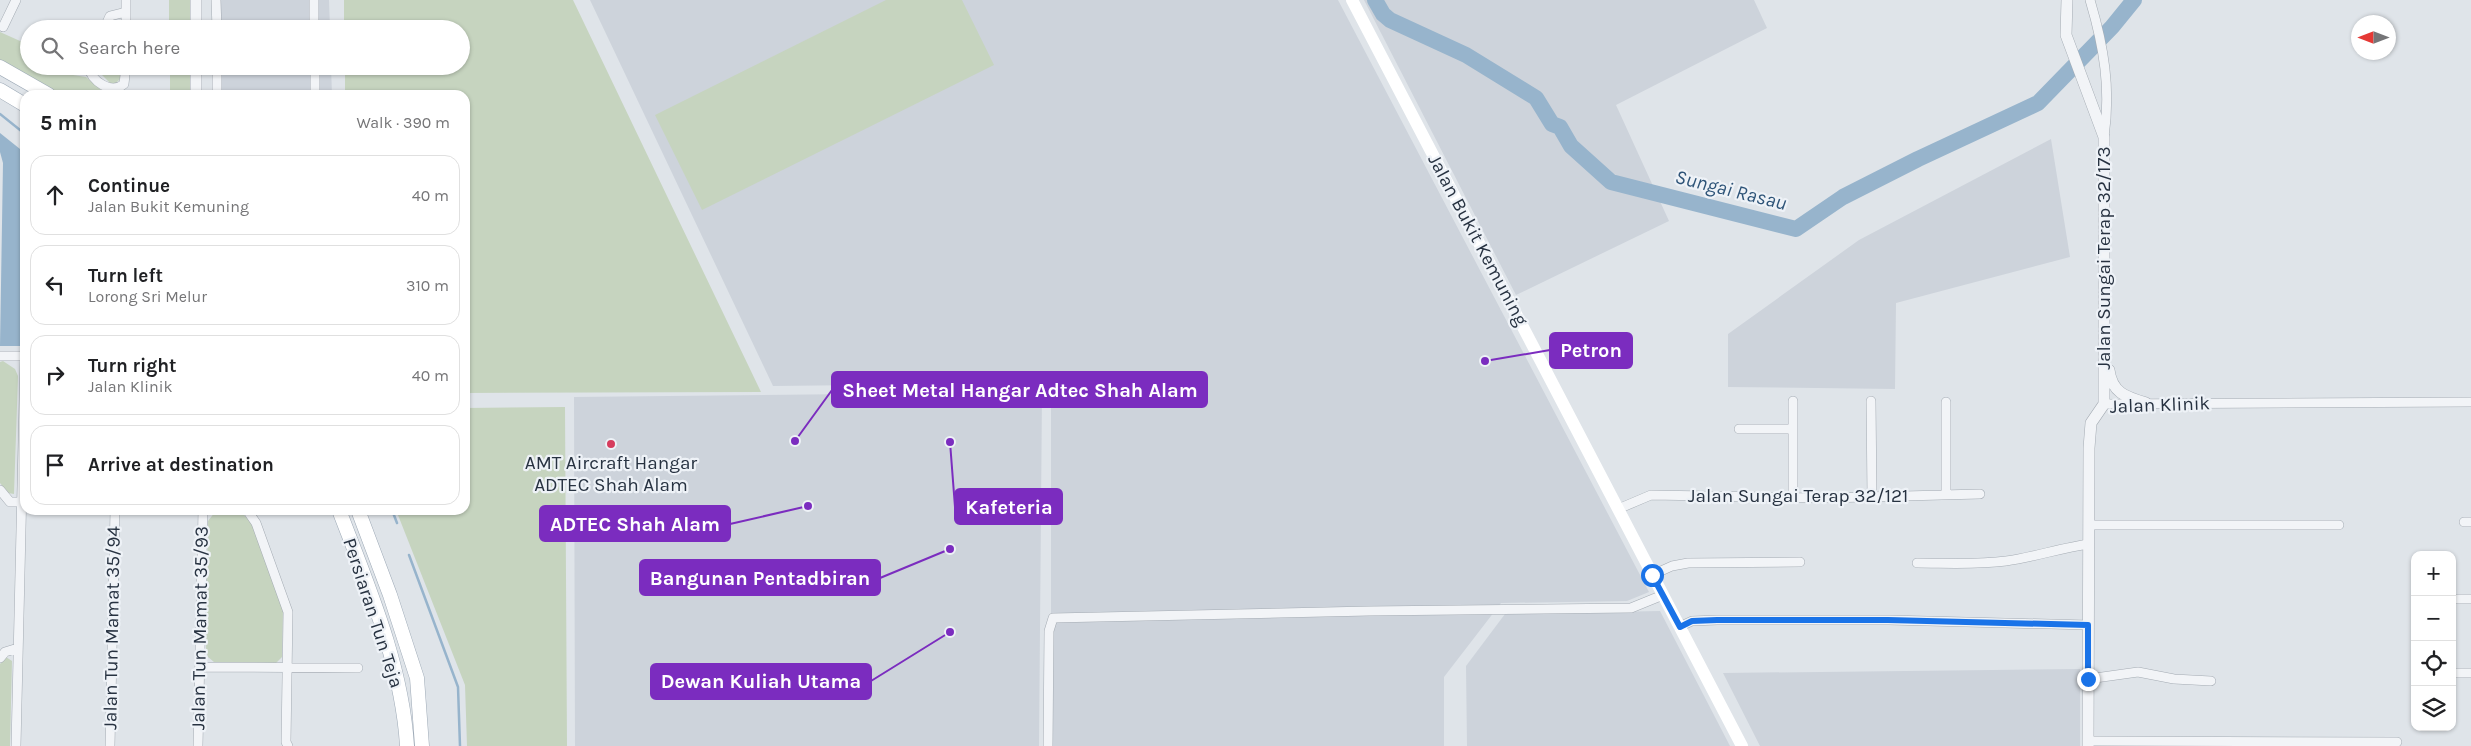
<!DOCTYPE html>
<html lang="en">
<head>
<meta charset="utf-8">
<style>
  :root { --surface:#fff; --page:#f6f6f6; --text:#202124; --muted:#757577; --line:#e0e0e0 }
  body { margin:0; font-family:Karla,sans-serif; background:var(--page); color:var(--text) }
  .controls { position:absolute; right:15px; bottom:15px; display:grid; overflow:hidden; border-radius:10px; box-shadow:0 1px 4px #0004 }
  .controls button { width:45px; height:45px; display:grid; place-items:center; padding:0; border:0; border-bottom:1px solid var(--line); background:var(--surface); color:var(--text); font:25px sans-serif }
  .compass { position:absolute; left:2351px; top:15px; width:45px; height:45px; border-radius:50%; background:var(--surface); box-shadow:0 1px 4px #0004; rotate:270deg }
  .stop { position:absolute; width:15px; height:15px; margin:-11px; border:4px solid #1a73e8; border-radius:50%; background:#fff }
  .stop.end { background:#1a73e8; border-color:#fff; box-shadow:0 1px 5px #0008 }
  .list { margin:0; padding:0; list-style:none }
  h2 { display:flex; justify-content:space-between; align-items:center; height:65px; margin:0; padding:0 20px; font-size:21px }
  h2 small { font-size:16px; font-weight:400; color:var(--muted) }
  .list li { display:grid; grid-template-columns:32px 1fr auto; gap:15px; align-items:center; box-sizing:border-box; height:80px; margin:0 10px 10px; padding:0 10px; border:1px solid var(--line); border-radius:15px }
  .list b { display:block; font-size:19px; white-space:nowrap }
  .list p { margin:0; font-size:16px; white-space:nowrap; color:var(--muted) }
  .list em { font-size:16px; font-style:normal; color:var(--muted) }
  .icon { flex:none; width:28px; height:28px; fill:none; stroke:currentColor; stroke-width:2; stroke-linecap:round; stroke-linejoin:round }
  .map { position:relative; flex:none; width:2471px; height:746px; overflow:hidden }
  .search { position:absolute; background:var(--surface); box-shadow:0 1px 4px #0004; left:20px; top:20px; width:450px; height:55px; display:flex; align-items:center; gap:12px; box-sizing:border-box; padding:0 18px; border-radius:28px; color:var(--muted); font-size:19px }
  .panel { position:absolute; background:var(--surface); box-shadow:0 1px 4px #0004; left:20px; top:90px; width:450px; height:425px; border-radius:15px }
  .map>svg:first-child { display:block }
</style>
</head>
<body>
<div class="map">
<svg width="2471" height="746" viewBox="0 0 2471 746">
  <rect width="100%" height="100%" fill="#dfe4e9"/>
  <path fill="#cdd3db" d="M213,0H329L330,29H213Z
    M590,0H1338L1649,592L1627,601L1501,603L1444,677V746H1051V383L773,386Z
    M1364,0H1754L1767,28L1616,105L1669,221L1516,295Z
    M213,66H331L332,95H213Z
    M2051,139L2070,257L1896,303L1895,389L1728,387V334L1859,240Z
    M1042,392L1039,746H575L574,397Z
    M1660,611L1730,746H1467L1466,666L1505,614Z
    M2080,669V746H1760L1723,673Z"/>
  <path fill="#c6d4bf" d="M169,0H190V29H169Z
    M344,0H573L761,392L465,393V95H345V66H461V29H344Z
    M886,0H962L994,65L702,210L655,115Z
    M0,32L29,45V66H62L73,75L86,77L107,95H59L0,62Z
    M93,66H121V78L115,84H111Z
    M170,66H190V95H170Z
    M3,361L15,369L18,376L14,494L8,493L0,483V362Z
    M565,407L567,746H467L465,685L396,510H465V408Z
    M215,512L242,513L251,522L283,611L282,657L276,663L214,662L208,657L206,652L208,521Z
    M6,657L12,661L10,746H0V664Z"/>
  <path fill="#97b4cc" d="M0,133L25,153V346H0L3,163L0,152Z"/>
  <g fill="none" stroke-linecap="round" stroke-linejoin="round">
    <path stroke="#97b4cc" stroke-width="2.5" d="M0,114L25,134
      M392,510L397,523
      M409,555L458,687L460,746"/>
    <path stroke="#97b4cc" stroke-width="16" d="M1375,0L1383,14L1390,20L1466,55L1536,98L1552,124L1560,127L1571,146L1611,182L1796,229L1843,197L1918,159L2038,103L2112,27L2134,0"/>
    <g stroke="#a4abb3" stroke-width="10">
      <path id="minor" d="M126,0V29
        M216,0L217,29
        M314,0V29
        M2090,0C2104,47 2111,89 2104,137
        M3,27L16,0
        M104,29L110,16L126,12
        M88,66C91,81 111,95 124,84L126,66
        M217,66V95
        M315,66V95
        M0,356H25
        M1871,401L1872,497
        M2104,404L2471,402
        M1739,429H1793
        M0,490L10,502H21
        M1946,495V402
        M1793,497V401
        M1618,509L1651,495L1828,498L1980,494
        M247,510L256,523L288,612L286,742L288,746
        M2464,522H2471
        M2089,525H2339
        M1917,563C1946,563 1976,565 2006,561C2034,557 2061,548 2089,544
        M1652,575L1672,566L1688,563L1800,562
        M2452,599H2471
        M1679,627L1692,621L1717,620H1889L2088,625
        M0,658L5,652L18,648
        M200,667L358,668
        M2453,673H2471
        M2088,679L2138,672L2174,679L2211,681
        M2088,741L2397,742
        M16,746L25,356
        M110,746L115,510
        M198,746L203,510
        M1048,746L1049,631L1053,618L1369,611L1631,608L1663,595"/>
    </g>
    <g stroke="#a4abb3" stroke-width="12">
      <path id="tertiary" d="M196,0V29
        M2067,0L2066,35L2104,137V404L2091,423L2089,448L2088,746
        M196,66V95
        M2109,370C2112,393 2126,397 2146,403"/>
    </g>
    <g stroke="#9da9b6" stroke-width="15">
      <path id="primary" d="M0,67L49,95
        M0,90L25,105
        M339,510C368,586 402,664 407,746
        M358,510L390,595L417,678L422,746"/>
    </g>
    <use href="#minor" stroke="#f2f4f7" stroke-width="9"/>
    <use href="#tertiary" stroke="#f2f4f7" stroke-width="11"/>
    <path stroke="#fff" stroke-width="12" d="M1352,0L1742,746"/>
    <use href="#primary" stroke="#fff" stroke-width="14"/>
  </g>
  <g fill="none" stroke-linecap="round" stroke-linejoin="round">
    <path stroke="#1a73e8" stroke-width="6" d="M1652,575L1680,627L1692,621L1717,620H1888L2088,625V679"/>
  </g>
  <circle fill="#d63c5d" stroke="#eef2f7" stroke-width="2" cx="611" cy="444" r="5"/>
  <g text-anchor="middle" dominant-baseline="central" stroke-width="4.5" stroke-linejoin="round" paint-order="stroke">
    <g font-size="19" fill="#273241" stroke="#eef2f7">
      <text transform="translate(1478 240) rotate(62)">Jalan Bukit Kemuning</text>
      <text transform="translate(2104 258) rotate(-90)">Jalan Sungai Terap 32/173</text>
      <text transform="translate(2160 405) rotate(-2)">Jalan Klinik</text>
      <text x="1798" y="496">Jalan Sungai Terap 32/121</text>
      <text transform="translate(373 613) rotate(72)">Persiaran Tun Teja</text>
      <text transform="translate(112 628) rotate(-89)">Jalan Tun Mamat 35/94</text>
      <text transform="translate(200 628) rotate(-89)">Jalan Tun Mamat 35/93</text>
    </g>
    <g font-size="19" fill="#273241" stroke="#eef2f7">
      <text x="611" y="463">AMT Aircraft Hangar<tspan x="611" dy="22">ADTEC Shah Alam</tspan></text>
    </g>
    <g font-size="20" font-style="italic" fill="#2e5478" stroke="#eef2f7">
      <text transform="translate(1731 190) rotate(14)">Sungai Rasau</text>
    </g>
  </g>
  <path fill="none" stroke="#7b2cbf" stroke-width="2" d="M1485 361L1550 350M795 441L832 390M950 442L955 507M808 506L730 524M950 549L880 578M950 632L871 681"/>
  <g fill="#7b2cbf" stroke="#eef2f7" stroke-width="2">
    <circle cx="1485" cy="361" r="5"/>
    <circle cx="795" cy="441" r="5"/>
    <circle cx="950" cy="442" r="5"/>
    <circle cx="808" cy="506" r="5"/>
    <circle cx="950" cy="549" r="5"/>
    <circle cx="950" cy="632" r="5"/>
  </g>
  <g fill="#7b2cbf" stroke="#7b2cbf" stroke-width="2">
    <rect x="1550" y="333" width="82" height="35" rx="5"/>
    <rect x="832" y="372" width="375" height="35" rx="5"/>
    <rect x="955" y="489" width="107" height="35" rx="5"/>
    <rect x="540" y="506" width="190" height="35" rx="5"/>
    <rect x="640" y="560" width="240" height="35" rx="5"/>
    <rect x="651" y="664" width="220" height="35" rx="5"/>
  </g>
  <g font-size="20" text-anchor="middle" font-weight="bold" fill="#fff">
    <text x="1591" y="357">Petron</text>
    <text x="1020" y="397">Sheet Metal Hangar Adtec Shah Alam</text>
    <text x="1009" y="514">Kafeteria</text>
    <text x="635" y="531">ADTEC Shah Alam</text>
    <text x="760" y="585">Bangunan Pentadbiran</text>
    <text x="761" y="688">Dewan Kuliah Utama</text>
  </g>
</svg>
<div class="controls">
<button>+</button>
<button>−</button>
<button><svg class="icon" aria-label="locate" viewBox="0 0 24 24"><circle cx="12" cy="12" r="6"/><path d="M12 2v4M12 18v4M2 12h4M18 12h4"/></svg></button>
<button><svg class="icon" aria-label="layers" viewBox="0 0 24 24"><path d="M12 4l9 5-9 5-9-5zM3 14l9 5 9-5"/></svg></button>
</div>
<svg class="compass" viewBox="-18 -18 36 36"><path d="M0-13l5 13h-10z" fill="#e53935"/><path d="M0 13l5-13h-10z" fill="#757577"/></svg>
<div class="stop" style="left:1652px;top:575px"></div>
<div class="stop end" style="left:2088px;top:679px"></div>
<div class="search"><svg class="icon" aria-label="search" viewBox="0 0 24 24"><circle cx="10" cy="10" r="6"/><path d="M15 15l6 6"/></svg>Search here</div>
<section class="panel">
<h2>5 min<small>Walk · 390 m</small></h2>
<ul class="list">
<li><svg class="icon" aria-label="ahead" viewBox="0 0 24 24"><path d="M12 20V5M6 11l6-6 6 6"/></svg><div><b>Continue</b><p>Jalan Bukit Kemuning</p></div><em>40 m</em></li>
<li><svg class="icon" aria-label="left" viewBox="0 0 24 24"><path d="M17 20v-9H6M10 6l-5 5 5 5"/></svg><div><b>Turn left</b><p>Lorong Sri Melur</p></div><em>310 m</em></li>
<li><svg class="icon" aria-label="right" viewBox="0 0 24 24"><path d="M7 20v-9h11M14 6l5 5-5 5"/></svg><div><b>Turn right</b><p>Jalan Klinik</p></div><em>40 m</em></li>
<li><svg class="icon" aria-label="arrive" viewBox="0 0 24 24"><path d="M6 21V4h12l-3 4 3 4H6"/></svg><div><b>Arrive at destination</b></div></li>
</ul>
</section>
</div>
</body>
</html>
